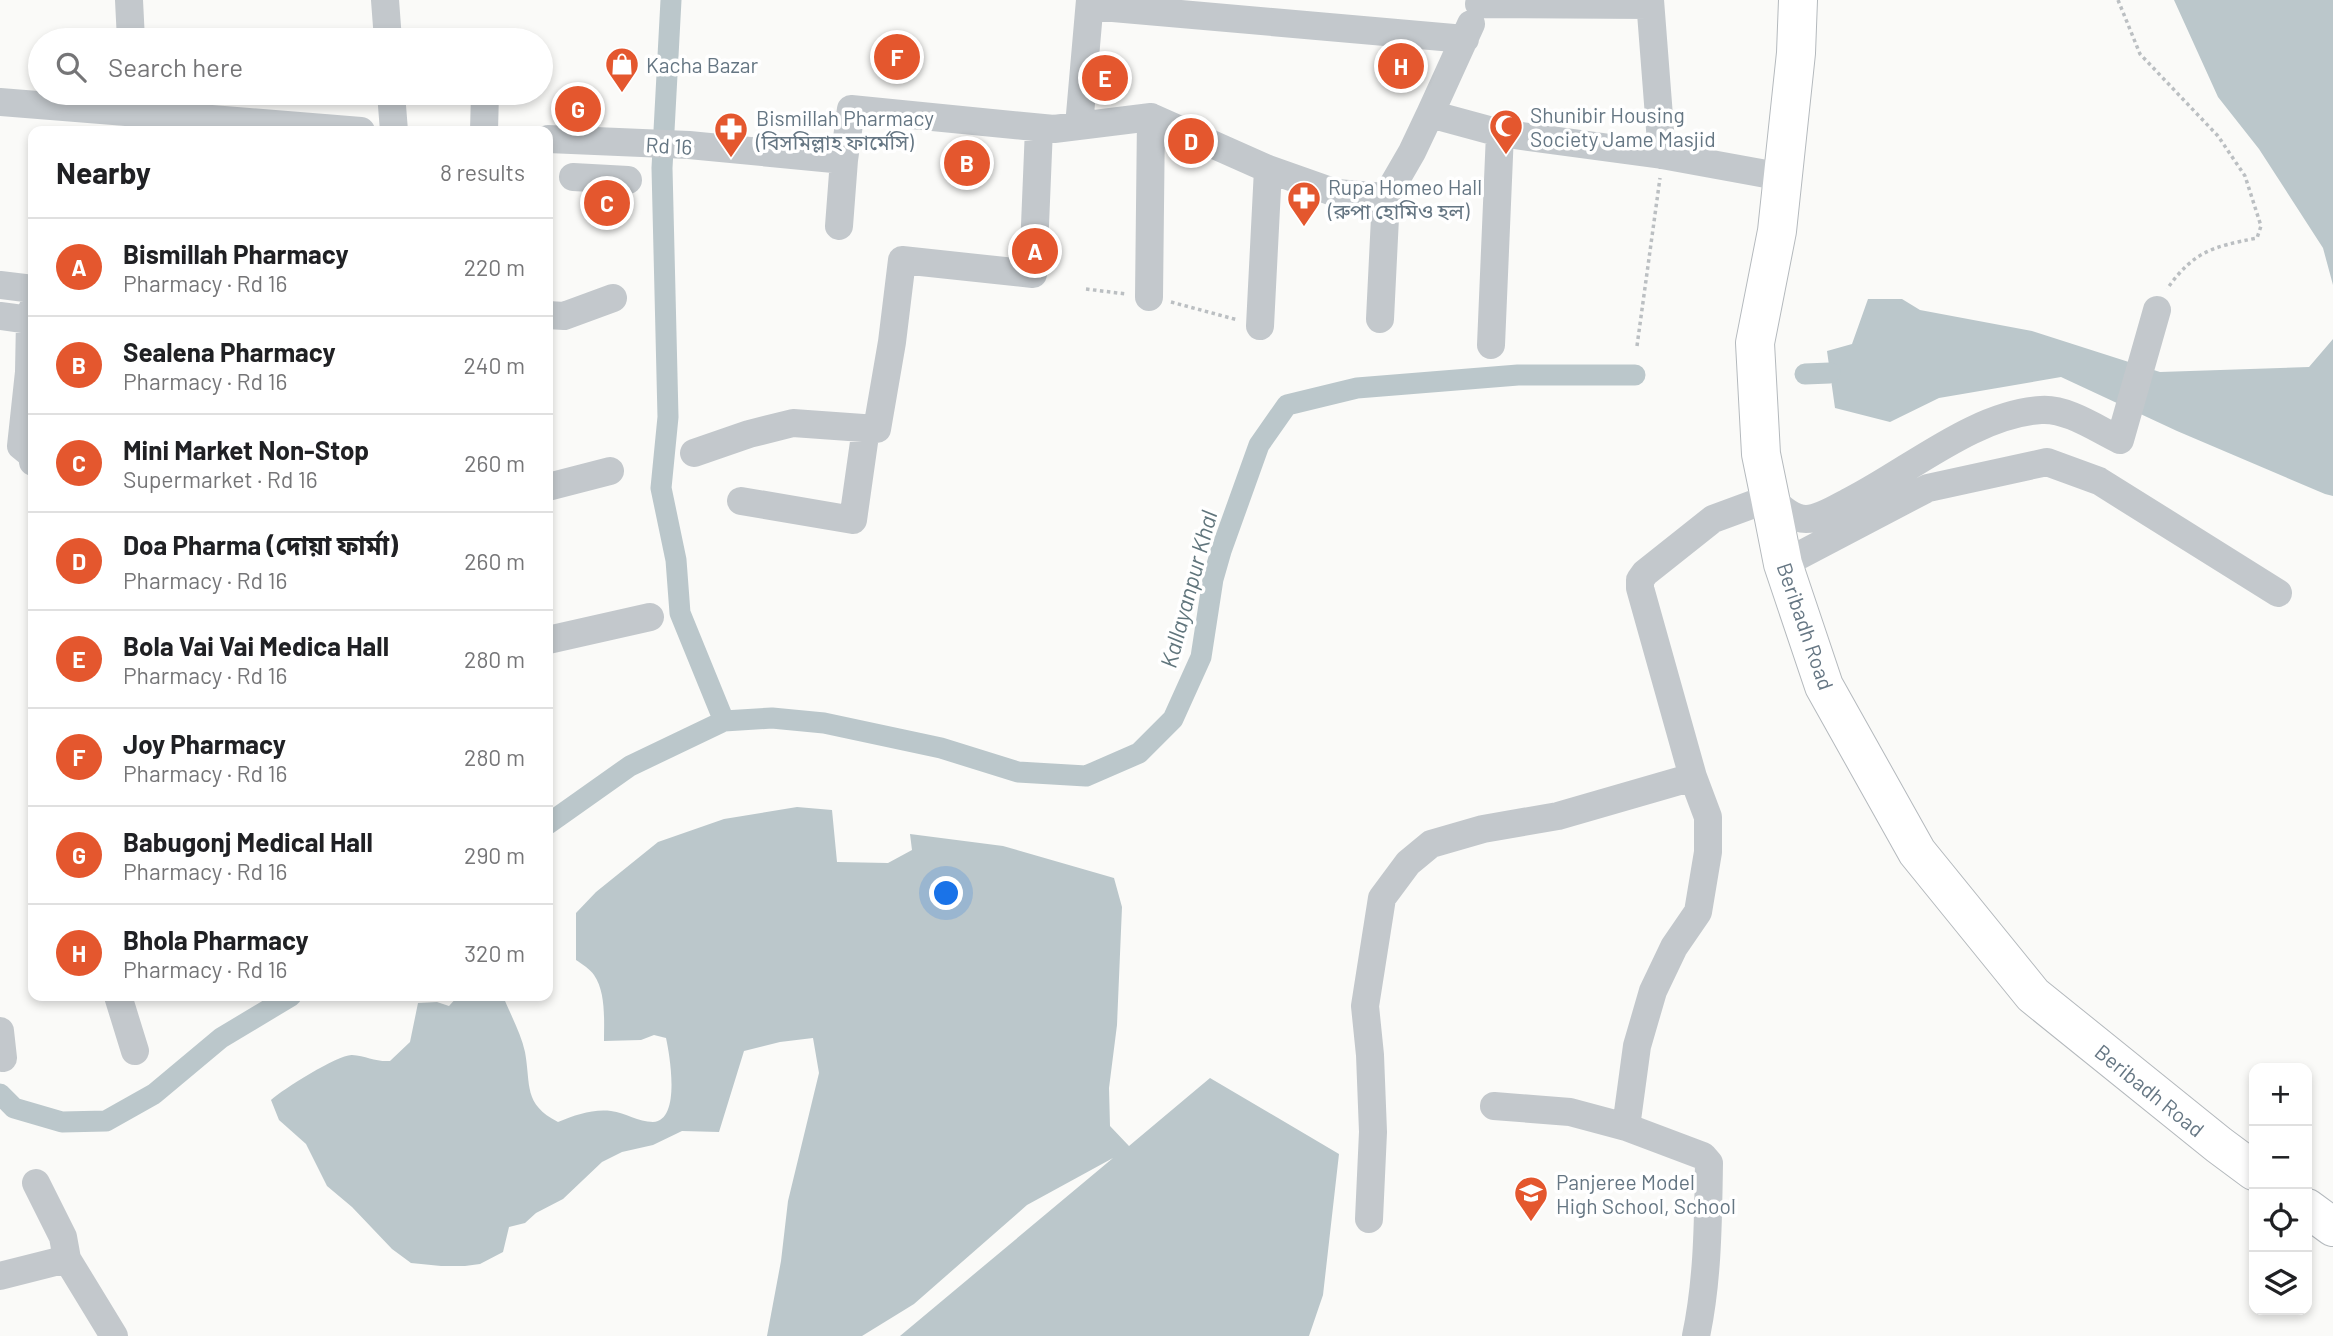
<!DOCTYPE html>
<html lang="en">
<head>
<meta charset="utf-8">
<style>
  :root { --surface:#fff; --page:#f6f6f6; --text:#202124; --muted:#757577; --line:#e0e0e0; --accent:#e4572e }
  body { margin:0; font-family:Barlow,"Noto Sans Bengali",sans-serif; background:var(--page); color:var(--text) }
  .controls { position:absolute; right:21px; bottom:21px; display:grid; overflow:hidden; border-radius:14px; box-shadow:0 4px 10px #0003 }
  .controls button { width:63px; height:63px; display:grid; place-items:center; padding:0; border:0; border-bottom:2px solid var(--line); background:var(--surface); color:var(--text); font:35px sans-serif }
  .you { position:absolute; left:947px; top:894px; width:24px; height:24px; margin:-18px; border:5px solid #fff; border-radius:50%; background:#1a73e8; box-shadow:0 0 0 10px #1a73e833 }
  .badge { display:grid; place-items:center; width:46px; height:46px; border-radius:50%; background:var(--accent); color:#fff; font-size:23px; font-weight:700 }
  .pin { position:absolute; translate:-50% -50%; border:4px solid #fff; box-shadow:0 2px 7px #0006 }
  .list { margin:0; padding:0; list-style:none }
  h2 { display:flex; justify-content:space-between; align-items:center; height:91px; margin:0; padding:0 28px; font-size:30px }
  h2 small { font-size:23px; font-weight:400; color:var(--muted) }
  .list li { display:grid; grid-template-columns:46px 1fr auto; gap:21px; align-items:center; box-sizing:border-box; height:98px; padding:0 28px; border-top:2px solid var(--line) }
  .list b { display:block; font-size:26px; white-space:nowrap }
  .list p { margin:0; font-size:23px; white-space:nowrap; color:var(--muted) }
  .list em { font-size:23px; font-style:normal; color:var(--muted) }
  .icon { flex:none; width:38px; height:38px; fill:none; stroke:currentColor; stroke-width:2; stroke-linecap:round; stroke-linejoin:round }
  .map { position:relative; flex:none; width:2333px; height:1336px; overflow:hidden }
  .search { position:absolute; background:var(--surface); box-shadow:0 4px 10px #0003; left:28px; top:28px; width:525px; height:77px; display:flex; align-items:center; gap:18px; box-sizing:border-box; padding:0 24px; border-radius:38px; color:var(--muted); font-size:26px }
  .panel { position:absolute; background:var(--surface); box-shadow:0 4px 10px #0003; left:28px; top:126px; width:525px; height:875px; border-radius:14px }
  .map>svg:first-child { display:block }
</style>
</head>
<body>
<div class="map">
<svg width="2333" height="1336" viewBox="0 0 2333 1336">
  <rect width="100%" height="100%" fill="#fafaf8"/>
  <path fill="#bbc7cb" d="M2174,0H2333V285L2323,248L2259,149L2218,97Z
    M1868,299H1902L1920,310L2032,331L2160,372L2309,367L2333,339V496L2325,494L2177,431L2061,377L1939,398L1890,422L1835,408L1827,351L1852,344Z
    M797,807L832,810L837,862L888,863L912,850L910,834L1003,846L1114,878L1122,907L1117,1025L1109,1088L1110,1126L1129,1146L1210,1078L1339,1154L1323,1295L1309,1336H900L1113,1158L1027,1205L914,1304L862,1336H767L781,1261L788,1201L819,1073L813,1038L780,1042L744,1051L719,1132L682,1131L653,1145L622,1152L602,1162L563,1199L536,1213L525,1223L509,1227L503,1252L480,1264L465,1266H441L411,1263L392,1249L352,1207L327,1186L306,1144L279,1120L271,1100C283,1089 339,1054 352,1055C366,1056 376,1062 390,1061L410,1042L418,1003L437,1002L449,1006L458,996H503C510,1014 521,1033 525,1052C531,1085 523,1104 558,1122C576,1115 592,1109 611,1111C626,1113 638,1122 653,1122C681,1121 670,1056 666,1038L654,1035L641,1040L604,1041C604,1021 606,992 594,975C590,969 582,964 576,960V913L596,892L658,842L724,819Z"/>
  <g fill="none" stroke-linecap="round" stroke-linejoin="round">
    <path stroke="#bbc7cb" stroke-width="21" d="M671,0L662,168L668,417L661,488L676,560L680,613L724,721
      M1805,374L1830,373
      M548,824L630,766L724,721L772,718L824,723L941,748L1018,772L1086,776L1139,753L1173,719L1201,657L1213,579L1221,551L1259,445L1287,405L1357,388L1518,375H1635
      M0,1094L14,1108L62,1122L106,1121L154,1094L221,1038L291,996"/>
    <g stroke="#b4b9bd" stroke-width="40">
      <path id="highway" d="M1798,0L1796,53L1777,231L1755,343L1761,454L1770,498L1783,564L1824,686L1917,852L2033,995L2219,1145L2254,1171
        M2307,1208L2333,1227"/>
    </g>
    <path stroke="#bbbfc2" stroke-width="3.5" stroke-dasharray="3.5 3.5" stroke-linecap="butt" d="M2118,0L2140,54L2218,136L2245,176L2261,226L2257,238C2212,247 2194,251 2167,289
      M1086,289L1126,294
      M1171,302L1238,320
      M1637,346L1660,178"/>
    <path stroke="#c3c8cc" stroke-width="28" d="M129,0L131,40
      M385,0L388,40
      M1650,0L1662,155
      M1479,4L1650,5
      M1090,6L1465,39
      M391,93L394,131
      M0,102L361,131
      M1430,114L1471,24
      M1079,126L1090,0
      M484,131L485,93
      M548,139L689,145L844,160L851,109L1054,129L1151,117L1268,169L1336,193L1386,197L1412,152L1430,114L1500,133L1662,155L1783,177
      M573,177L628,180
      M839,226L844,160
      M0,285L33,289
      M1149,297L1151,117
      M33,307L30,320L29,372L21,446L32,455L33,462
      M548,315L564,316L613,298
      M0,316L30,320
      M1380,319L1386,197
      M1260,326L1268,169
      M1491,345L1500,133
      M694,453L749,434L793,423L877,429L892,342L902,260L1033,274L1039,128
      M548,487L610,471
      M741,501L853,520L866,428
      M1783,564L1928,488L2047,462L2099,481L2278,593
      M548,640L650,617
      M118,996L135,1051
      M0,1031L3,1058
      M1494,1106L1570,1112L1626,1127L1703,1156L1709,1163C1708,1221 1708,1279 1696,1336
      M1626,1127L1637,1046L1653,991L1674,947L1698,912L1708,852V817L1693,777
      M36,1183L63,1237L67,1259L114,1336
      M1369,1219L1373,1132L1370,1055L1365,1006L1382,898L1408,863L1431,844L1483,829L1558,816L1693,777L1640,588V580L1645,573L1713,519L1770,498C1780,507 1792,519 1806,519C1820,519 1838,507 1850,501C1909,471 1975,414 2041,410C2067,408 2097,429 2120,440L2157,310
      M0,1276L67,1259"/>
    <use href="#highway" stroke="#fff" stroke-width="38"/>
  </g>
  <defs>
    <g id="shop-pin" transform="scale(1.75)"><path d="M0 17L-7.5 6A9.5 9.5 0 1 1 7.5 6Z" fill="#e4572e" stroke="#fff"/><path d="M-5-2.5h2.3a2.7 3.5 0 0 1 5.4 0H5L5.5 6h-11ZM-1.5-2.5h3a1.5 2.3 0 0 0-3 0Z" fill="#fff"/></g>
    <g id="mosque-pin" transform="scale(1.75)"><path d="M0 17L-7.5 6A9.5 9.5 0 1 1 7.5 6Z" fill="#e4572e" stroke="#fff"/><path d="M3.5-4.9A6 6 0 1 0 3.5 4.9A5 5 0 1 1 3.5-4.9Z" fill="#fff"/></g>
    <g id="pharmacy-pin" transform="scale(1.75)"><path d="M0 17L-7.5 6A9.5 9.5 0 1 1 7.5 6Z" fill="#e4572e" stroke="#fff"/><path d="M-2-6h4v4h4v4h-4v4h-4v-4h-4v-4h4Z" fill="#fff"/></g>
    <g id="school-pin" transform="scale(1.75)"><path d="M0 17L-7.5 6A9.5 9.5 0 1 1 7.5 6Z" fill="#e4572e" stroke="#fff"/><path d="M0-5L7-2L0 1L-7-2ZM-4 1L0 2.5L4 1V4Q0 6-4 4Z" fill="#fff"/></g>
  </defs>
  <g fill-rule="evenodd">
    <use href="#shop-pin" x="622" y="64"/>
    <use href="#mosque-pin" x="1506" y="126"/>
    <use href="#pharmacy-pin" x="731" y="129"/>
    <use href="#pharmacy-pin" x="1304" y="198"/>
    <use href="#school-pin" x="1531" y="1193"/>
  </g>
  <g text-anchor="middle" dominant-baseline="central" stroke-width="7" stroke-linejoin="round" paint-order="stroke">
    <g font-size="21" fill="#657683" stroke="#fff" text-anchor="start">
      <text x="646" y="64">Kacha Bazar</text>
      <text x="1530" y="114">Shunibir Housing<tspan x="1530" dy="24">Society Jame Masjid</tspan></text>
      <text x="756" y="117">Bismillah Pharmacy<tspan x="756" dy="24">(বিসমিল্লাহ ফার্মেসি)</tspan></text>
      <text x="1328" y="186">Rupa Homeo Hall<tspan x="1328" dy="24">(রুপা হোমিও হল)</tspan></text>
      <text x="1556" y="1181">Panjeree Model<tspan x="1556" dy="24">High School, School</tspan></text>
    </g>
    <g font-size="21" fill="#657683" stroke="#fff">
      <text transform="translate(669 145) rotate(3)">Rd 16</text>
      <text transform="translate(1806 626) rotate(71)">Beribadh Road</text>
      <text transform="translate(2150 1090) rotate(39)">Beribadh Road</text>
    </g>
    <g font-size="23" font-style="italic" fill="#60757c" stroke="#fff">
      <text transform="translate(1188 589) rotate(-75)">Kallayanpur Khal</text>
    </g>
  </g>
</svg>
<div class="controls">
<button>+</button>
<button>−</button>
<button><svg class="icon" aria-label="locate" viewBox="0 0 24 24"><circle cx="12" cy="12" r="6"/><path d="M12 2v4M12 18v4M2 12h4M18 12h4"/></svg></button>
<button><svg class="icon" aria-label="layers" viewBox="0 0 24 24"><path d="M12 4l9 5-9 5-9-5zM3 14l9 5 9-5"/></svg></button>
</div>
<div class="you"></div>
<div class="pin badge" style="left:1035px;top:251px">A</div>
<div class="pin badge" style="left:967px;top:163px">B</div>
<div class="pin badge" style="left:607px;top:203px">C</div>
<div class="pin badge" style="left:1191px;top:141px">D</div>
<div class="pin badge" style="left:1105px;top:78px">E</div>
<div class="pin badge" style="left:897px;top:57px">F</div>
<div class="pin badge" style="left:578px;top:109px">G</div>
<div class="pin badge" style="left:1401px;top:66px">H</div>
<div class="search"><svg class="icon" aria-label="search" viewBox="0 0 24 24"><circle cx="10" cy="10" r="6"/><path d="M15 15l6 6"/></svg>Search here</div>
<section class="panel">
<h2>Nearby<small>8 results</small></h2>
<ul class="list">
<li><span class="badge">A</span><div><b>Bismillah Pharmacy</b><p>Pharmacy · Rd 16</p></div><em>220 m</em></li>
<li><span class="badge">B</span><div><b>Sealena Pharmacy</b><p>Pharmacy · Rd 16</p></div><em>240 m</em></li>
<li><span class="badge">C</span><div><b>Mini Market Non-Stop</b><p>Supermarket · Rd 16</p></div><em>260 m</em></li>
<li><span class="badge">D</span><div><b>Doa Pharma (দোয়া ফার্মা)</b><p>Pharmacy · Rd 16</p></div><em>260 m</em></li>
<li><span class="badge">E</span><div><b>Bola Vai Vai Medica Hall</b><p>Pharmacy · Rd 16</p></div><em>280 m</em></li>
<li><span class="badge">F</span><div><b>Joy Pharmacy</b><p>Pharmacy · Rd 16</p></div><em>280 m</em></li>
<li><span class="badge">G</span><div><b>Babugonj Medical Hall</b><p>Pharmacy · Rd 16</p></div><em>290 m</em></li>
<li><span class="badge">H</span><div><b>Bhola Pharmacy</b><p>Pharmacy · Rd 16</p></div><em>320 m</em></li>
</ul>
</section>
</div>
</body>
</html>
